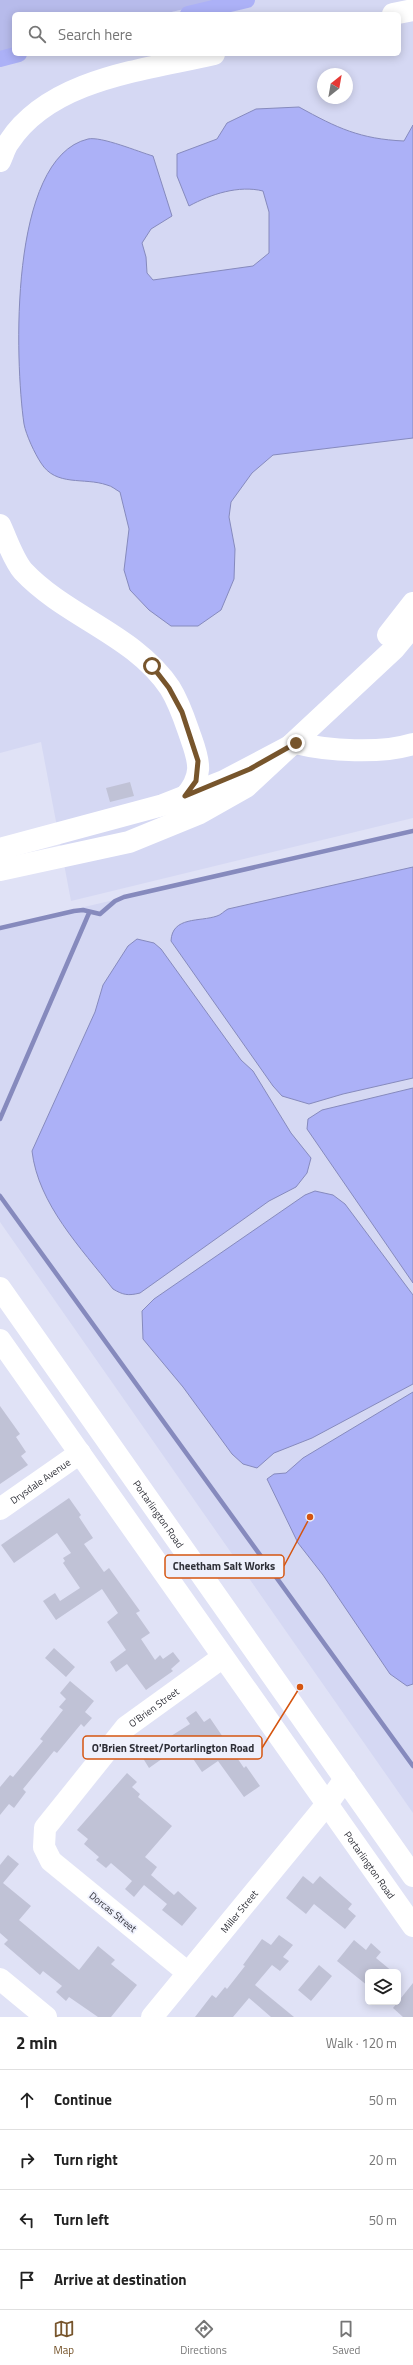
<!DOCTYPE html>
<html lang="en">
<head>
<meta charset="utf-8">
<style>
  :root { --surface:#fff; --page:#f2f2f2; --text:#222; --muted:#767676; --line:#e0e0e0; --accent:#77552c }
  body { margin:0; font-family:"Titillium Web",sans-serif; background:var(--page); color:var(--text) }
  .controls { position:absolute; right:12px; bottom:12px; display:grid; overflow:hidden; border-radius:6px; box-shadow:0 2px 10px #0003 }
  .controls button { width:36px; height:36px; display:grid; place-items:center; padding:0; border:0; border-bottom:1px solid var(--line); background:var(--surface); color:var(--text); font:20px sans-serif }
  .compass { position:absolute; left:317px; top:68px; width:36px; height:36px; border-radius:50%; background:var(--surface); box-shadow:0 2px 10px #0003; rotate:31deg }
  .stop { position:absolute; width:12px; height:12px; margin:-9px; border:3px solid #77552c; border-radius:50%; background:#fff }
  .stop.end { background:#77552c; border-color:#fff; box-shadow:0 1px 4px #0008 }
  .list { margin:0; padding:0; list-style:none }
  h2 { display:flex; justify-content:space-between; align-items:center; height:52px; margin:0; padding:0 16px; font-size:17px }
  h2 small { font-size:13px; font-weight:400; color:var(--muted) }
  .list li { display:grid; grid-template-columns:26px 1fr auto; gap:12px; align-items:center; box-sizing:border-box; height:60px; padding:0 16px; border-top:1px solid var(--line) }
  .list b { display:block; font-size:15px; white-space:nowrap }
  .list em { font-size:13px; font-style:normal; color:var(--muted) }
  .icon { flex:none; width:22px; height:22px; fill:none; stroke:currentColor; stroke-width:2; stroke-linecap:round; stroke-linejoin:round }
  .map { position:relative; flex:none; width:413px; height:2017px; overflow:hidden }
  .search { position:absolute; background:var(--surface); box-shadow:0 2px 10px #0003; left:12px; right:12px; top:12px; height:44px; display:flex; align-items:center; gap:10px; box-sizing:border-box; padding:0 14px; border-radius:6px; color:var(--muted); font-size:15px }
  .sheet { height:292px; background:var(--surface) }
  nav { display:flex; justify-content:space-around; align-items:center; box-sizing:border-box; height:56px; border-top:1px solid var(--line); background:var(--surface); font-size:11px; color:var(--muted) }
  nav a { display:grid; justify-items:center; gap:2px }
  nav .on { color:var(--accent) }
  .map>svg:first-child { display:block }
</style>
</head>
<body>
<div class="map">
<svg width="413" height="2017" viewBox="0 0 413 2017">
  <rect width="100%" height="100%" fill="#e0e2f6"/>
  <path fill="#d5d8f3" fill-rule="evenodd" d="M223,0H413V818L71,901L41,742L0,753V52L14,48V54H399V14H163ZM323,74H347V98H323Z
    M413,829V1813L0,1222V927Z"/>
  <path fill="#b7bbeb" d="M0,0H223L163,14H14V48L0,52Z"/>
  <path fill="#acb1f7" stroke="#868abd" d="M299,107C337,128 360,139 404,141L413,125V438L273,455L252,473L231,502L229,517L235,549L234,579L221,610L198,626H171L149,610L130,590L124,570L129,529L120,492C116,490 112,486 107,485C84,477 56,487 41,463C35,454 26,435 24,424C15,362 8,158 88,139C101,136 139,152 153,156L172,216L151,229L142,243L146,257L147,273L153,280L253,266L269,253V212L263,191C239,185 211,194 189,206L177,176V154L217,139L227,123L256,109Z
    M413,867V1078L343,1094L309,1104L282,1096L273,1086L171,941C172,916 200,922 217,916C221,915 224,911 228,909Z
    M137,939L154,943L161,949L241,1060L253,1071L291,1133L311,1158L307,1173L296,1187L269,1201L140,1293C128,1296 123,1295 113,1289C81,1248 38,1204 32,1151L95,1012L103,985L128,946Z
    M413,1088V1283L307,1129L308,1119L322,1110Z
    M315,1191L333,1195L345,1204L413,1295V1384L312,1438L274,1453L257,1468L243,1464L232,1454L183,1387L143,1339L142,1311L154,1299L305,1195Z
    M413,1392V1684L407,1686L390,1674L323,1575L298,1543L267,1479L274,1474L286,1473L303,1458Z"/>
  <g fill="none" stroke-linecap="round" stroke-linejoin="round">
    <path stroke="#868abd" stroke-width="4.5" d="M0,928L74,911L83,910L100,914L115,901L124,897L413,831
      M0,1119L89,913
      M0,1196L413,1766"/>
    <path stroke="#acb1f7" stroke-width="16" d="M188,14L247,0
      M0,59L19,54"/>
  </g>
  <path fill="#c0c2d6" d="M130,782L134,796L110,802L106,788Z
    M0,1406L20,1434L16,1437L26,1452L21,1456L28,1465L0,1484Z
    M69,1498L81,1515L79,1517L93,1538L84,1544L104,1572L109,1568L140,1611L136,1613L150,1633L141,1639L155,1660L160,1655L163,1659L173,1652L180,1661L171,1669L173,1671L146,1690L127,1664L116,1672L110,1662L126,1650L107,1622L118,1613L102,1589L56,1620L43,1601L55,1593L60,1601L80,1588L63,1563L65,1561L63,1558L71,1553L57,1533L14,1563L1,1545Z
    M54,1648L75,1667L66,1677L45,1658Z
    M70,1681L94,1701L85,1712L92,1718L84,1727L81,1724L57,1753L54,1751L23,1789L26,1792L14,1808L9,1804L0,1815V1787L10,1775L13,1777L43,1741L40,1739L63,1710L59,1707L66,1699L60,1693Z
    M196,1711L204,1722L210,1718L244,1768L246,1766L260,1786L244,1797L218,1761L202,1772L183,1744L149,1768L141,1755L190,1724L186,1718Z
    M127,1773L137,1782L132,1787L140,1794L138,1797L172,1826L145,1857L157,1867L151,1875L174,1895L178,1891L197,1908L182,1926L162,1910L167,1904L144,1885L134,1897L125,1889L132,1881L111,1863L106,1868L96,1860L99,1857L84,1844L88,1839L77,1830Z
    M8,1855L19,1864L3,1883L31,1906L19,1920L79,1970L98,1946L115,1960L111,1964L137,1985L111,2017H98L69,1997L66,2001L56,1992L62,1986L43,1971L40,1975L4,1944L8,1940L0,1933V1865Z
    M303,1876L313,1884L320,1876L352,1904L348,1909L356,1916L345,1929L314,1904L306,1914L286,1898Z
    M279,1935L293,1945L283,1957L289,1961L280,1971L272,1965L255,1985L294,2017H271L249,1998L233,2017H195L212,1995L216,1998L225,1987L227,1989L245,1966L243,1965L262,1939L271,1945Z
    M354,1940L366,1950L371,1943L381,1952L376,1958L393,1972H368V1986L337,1961Z
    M319,1965L332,1976L311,2001L298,1990Z
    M413,1983V2017H403L393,2008Z"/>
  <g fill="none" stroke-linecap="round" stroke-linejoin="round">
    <g stroke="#fff" stroke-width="22">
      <path d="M393,14L413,10"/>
      <path d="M0,161C3,155 5,147 9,142C51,78 146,70 214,54"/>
      <path d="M0,525C7,540 13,559 23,571C66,617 135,635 170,688C180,704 185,721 191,738C200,763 203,776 185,797"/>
      <path d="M388,635L413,603"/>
      <path d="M0,849L163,805L224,781L296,743C328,751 381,754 413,744"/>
      <path d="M0,870L129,842L200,813L246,787L394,649L413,626"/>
      <path id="s1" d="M0,1509L80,1453"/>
      <path id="s2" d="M188,1973L51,1861L44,1847L45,1828L126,1727L223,1657"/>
      <path d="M0,1979L46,2017"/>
      <path id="s3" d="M152,2017L327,1804L345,1779"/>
    </g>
    <g stroke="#fff" stroke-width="22">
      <path id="s4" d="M0,1288L413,1876"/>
      <path id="s5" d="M0,1340L413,1926"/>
    </g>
  </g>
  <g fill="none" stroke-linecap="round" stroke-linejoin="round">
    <path stroke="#77552c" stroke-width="5" d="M152,666L169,688L182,712L198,761L196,781L185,796L250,769L296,743"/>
  </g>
  <g text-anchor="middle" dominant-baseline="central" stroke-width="3.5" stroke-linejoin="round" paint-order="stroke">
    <g font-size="10" fill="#2e2f37" stroke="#eef0fc">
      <text stroke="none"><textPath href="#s1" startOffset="49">Drysdale Avenue</textPath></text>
      <text stroke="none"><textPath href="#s4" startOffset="276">Portarlington Road</textPath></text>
      <text stroke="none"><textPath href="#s2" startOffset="375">O'Brien Street</textPath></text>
      <text stroke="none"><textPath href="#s5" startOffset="642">Portarlington Road</textPath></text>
      <text stroke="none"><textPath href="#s3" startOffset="137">Miller Street</textPath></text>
      <text transform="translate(113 1912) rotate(39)">Dorcas Street</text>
    </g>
  </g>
  <path fill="none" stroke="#d55510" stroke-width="1.5" d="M310 1517L284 1566M300 1687L262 1748"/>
  <g fill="#d55510" stroke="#eef0fc" stroke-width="1.5">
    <circle cx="310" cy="1517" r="4"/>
    <circle cx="300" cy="1687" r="4"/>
  </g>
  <g fill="#eef0fc" stroke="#d55510" stroke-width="1.5">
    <rect x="165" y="1555" width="119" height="23" rx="4"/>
    <rect x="83" y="1736" width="179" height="23" rx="4"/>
  </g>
  <g font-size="11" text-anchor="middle" font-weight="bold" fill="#2e2f37">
    <text x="224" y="1570">Cheetham Salt Works</text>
    <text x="173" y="1752">O'Brien Street/Portarlington Road</text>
  </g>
</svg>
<div class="controls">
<button><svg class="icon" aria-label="layers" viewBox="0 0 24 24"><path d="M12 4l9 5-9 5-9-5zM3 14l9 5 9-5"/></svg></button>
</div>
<svg class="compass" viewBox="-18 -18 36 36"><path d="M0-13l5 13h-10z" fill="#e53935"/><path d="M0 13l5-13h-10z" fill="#767676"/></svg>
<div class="stop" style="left:152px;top:666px"></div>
<div class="stop end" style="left:296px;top:743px"></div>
<div class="search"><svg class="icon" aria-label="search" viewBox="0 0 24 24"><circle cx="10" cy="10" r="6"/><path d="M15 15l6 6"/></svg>Search here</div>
</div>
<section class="sheet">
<h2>2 min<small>Walk · 120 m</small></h2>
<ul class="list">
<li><svg class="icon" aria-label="ahead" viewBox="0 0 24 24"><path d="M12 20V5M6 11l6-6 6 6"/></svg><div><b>Continue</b></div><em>50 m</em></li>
<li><svg class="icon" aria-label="right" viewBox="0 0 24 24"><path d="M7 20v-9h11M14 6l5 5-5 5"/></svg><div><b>Turn right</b></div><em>20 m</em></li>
<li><svg class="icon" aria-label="left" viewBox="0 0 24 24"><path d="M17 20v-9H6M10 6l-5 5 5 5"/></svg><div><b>Turn left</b></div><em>50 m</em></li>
<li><svg class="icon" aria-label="arrive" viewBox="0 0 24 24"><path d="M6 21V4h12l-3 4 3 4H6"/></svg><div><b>Arrive at destination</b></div></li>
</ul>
</section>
<nav>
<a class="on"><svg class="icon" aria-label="map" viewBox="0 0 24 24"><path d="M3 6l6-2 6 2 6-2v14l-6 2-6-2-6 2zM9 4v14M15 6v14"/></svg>Map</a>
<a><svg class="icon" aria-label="directions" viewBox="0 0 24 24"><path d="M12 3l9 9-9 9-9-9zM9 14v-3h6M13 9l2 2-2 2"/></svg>Directions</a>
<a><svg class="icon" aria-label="saved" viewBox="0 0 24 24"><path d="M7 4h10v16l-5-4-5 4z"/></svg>Saved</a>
</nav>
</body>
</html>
